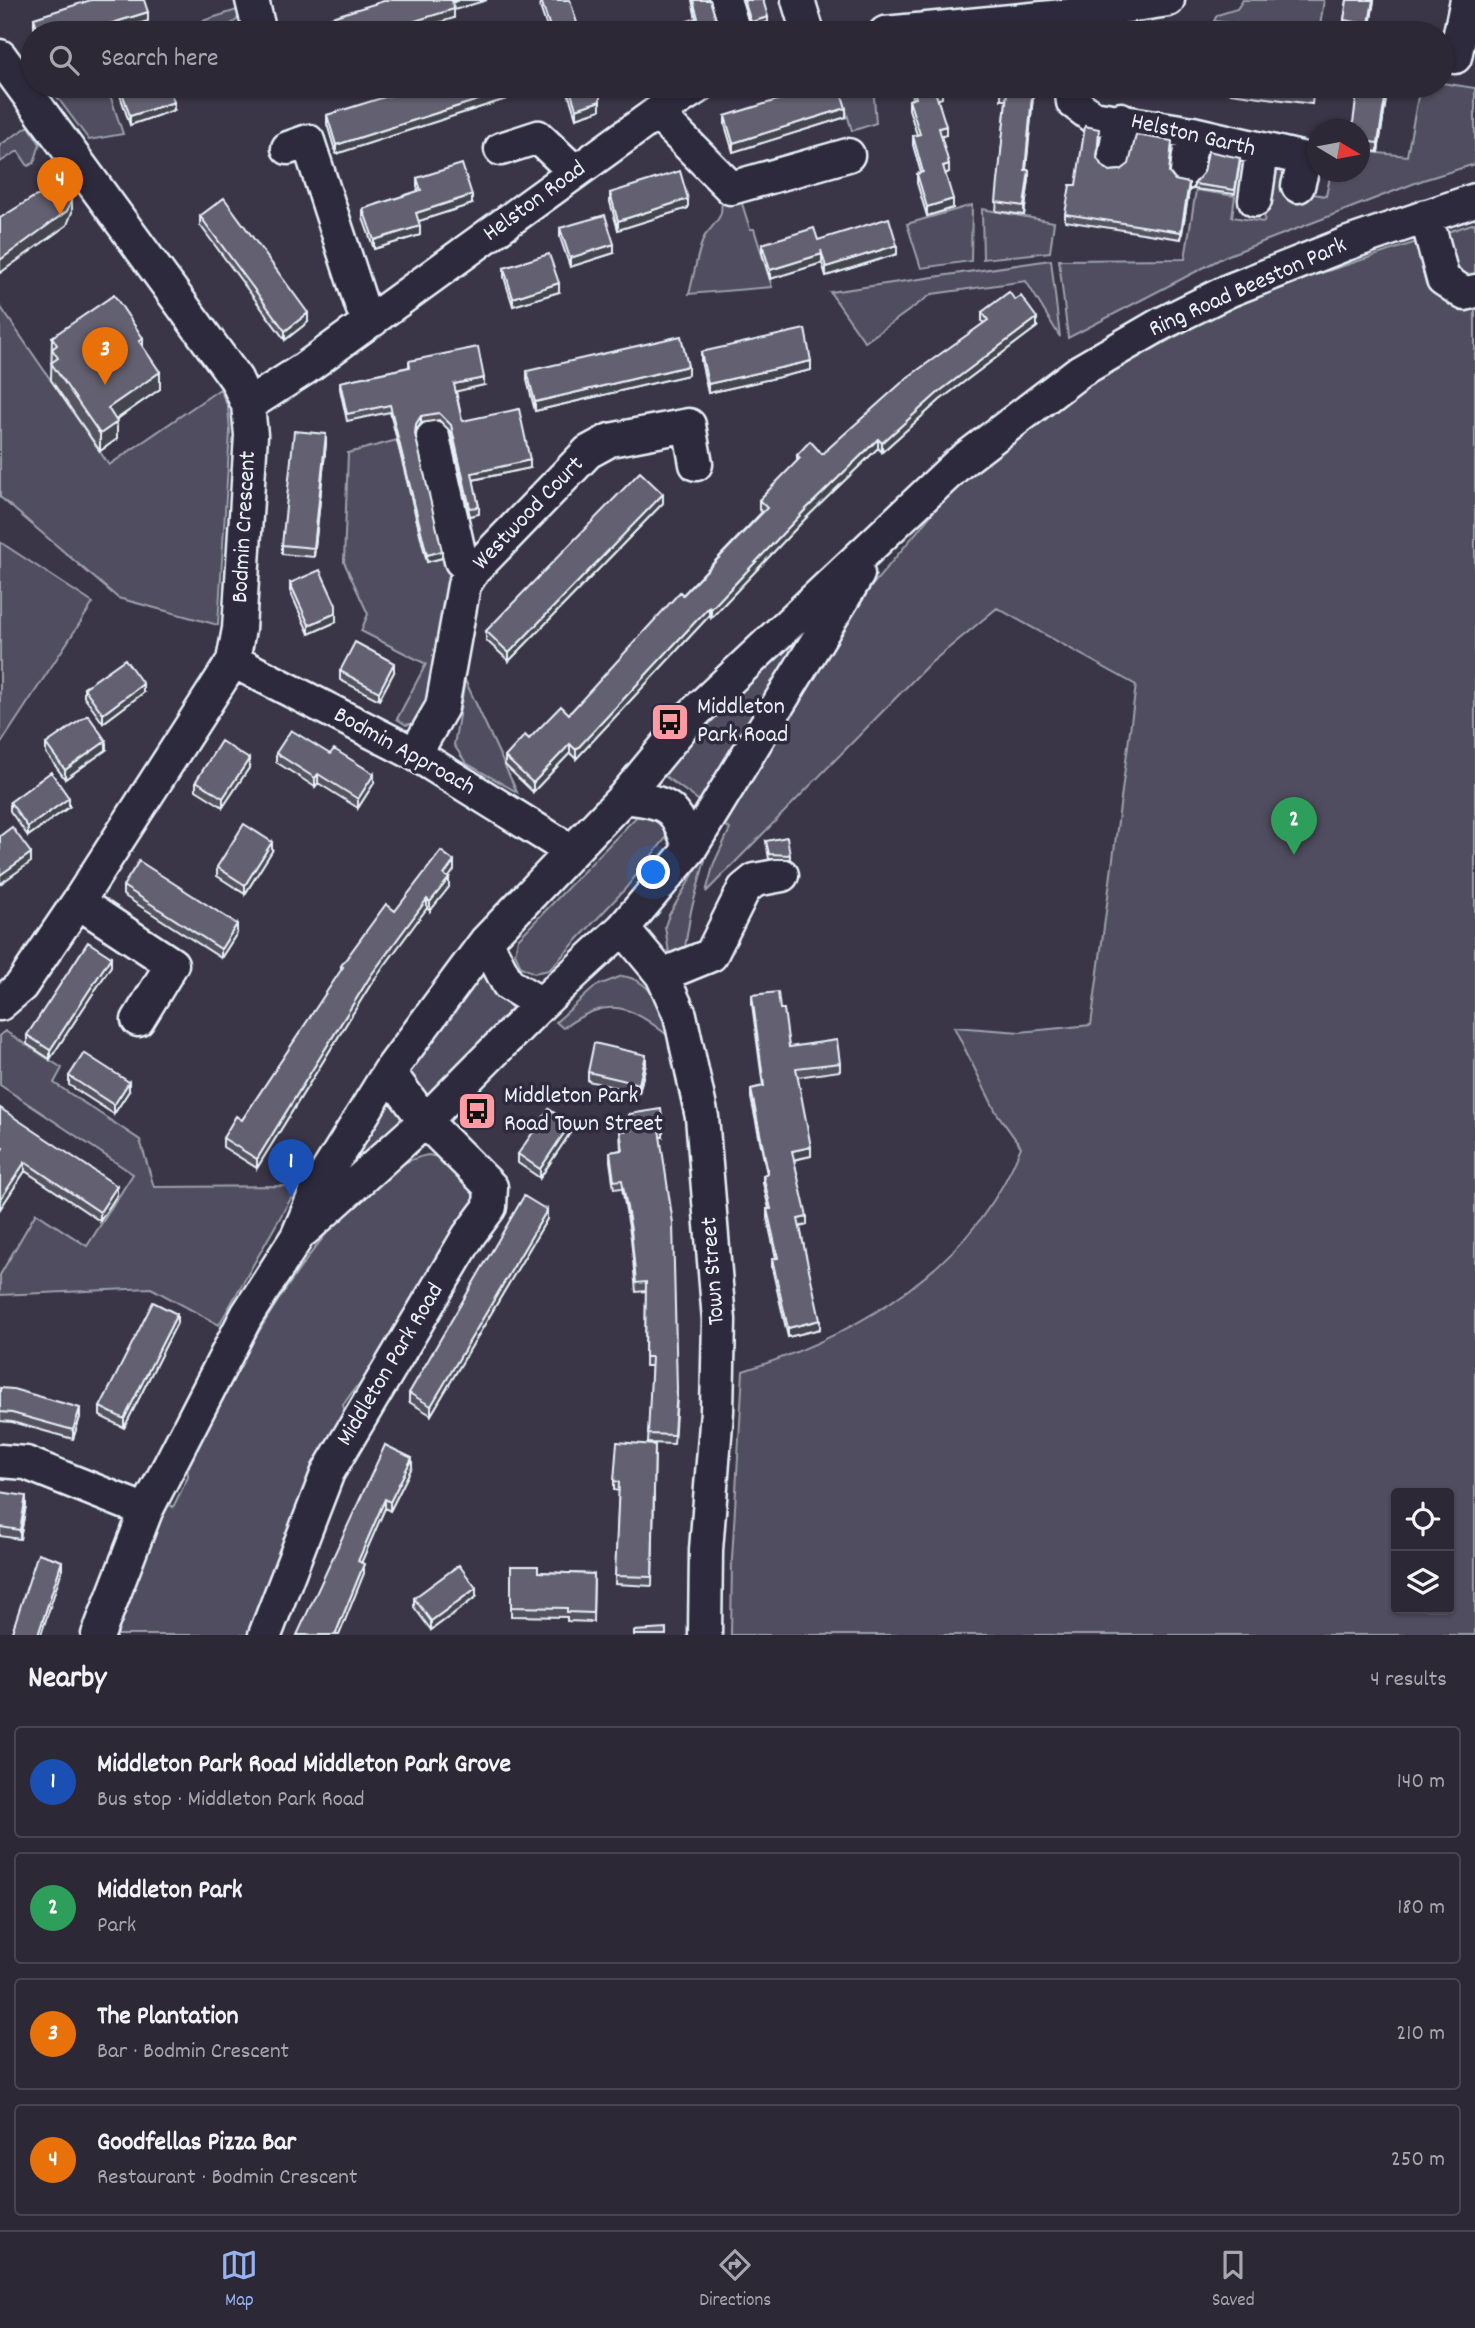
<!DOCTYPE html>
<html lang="en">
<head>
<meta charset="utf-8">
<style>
  :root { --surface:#2c2836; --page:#34303e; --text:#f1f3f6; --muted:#a6a6ad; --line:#484451; --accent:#95b2f1 }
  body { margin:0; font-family:Dekko,sans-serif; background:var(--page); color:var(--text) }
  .controls { position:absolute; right:21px; bottom:21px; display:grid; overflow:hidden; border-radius:7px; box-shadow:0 2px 5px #0004 }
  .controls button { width:63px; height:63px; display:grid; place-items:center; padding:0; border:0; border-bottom:2px solid var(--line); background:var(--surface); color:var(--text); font:35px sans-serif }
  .compass { position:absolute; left:1307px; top:119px; width:63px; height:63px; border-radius:50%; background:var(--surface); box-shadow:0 2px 5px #0004; rotate:100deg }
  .you { position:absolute; left:654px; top:873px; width:24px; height:24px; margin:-18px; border:5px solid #fff; border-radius:50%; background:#1a73e8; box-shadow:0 0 0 10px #1a73e833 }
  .badge { display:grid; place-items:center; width:46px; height:46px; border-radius:50%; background:var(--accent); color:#fff; font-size:23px; font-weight:700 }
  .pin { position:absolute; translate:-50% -58px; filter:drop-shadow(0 2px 4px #0008) }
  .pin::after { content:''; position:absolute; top:37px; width:24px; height:21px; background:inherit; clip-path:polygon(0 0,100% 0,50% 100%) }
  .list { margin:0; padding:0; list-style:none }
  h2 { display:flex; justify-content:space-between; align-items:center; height:91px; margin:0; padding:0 28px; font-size:30px }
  h2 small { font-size:23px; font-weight:400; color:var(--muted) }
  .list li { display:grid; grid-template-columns:46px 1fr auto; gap:21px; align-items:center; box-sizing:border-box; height:112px; margin:0 14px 14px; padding:0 14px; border:2px solid var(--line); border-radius:7px }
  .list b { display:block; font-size:26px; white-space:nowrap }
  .list p { margin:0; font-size:23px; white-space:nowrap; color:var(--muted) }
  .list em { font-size:23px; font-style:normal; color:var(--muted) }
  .icon { flex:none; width:38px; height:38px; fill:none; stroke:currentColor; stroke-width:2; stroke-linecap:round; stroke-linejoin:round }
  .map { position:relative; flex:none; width:1475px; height:1635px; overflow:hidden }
  .search { position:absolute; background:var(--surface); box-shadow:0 2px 5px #0004; left:21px; right:21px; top:21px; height:77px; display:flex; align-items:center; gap:18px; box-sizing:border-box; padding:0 24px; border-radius:38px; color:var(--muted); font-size:26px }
  .sheet { height:595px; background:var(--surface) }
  nav { display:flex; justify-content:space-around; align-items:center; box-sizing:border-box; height:98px; border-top:2px solid var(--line); background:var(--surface); font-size:19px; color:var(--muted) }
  nav a { display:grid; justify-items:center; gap:4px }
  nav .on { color:var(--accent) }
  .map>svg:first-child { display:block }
</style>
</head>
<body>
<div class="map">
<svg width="1475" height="1635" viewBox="0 0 1475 1635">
  <rect width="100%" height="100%" fill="#3a3648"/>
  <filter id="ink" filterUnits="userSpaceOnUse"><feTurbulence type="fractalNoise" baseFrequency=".0143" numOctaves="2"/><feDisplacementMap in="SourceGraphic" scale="14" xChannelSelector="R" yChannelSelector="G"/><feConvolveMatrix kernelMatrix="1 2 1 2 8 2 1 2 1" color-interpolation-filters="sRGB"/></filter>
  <g filter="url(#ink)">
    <path fill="#504e5f" stroke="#9ca0ac" stroke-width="2" fill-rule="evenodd" d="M1243,0H1324L1319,33L1214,21L1217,15L1237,9Z
      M240,9L237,20L225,28L226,33H179L177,29Z
      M1442,83L1475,88V164L1423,180L1226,256L1068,338L1059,260L1185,259L1196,190L1235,196L1232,217L1264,222L1274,152L1289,156L1288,190L1326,196L1331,172H1360V151L1407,156L1420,86Z
      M49,86H107L123,134L89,140Z
      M839,86H870L874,97L876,123L852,131Z
      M29,126L40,144L34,163L28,166L18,151L0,162V145Z
      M721,193L740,197L750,229H754L772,287L689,294C693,281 699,241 707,233C721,216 723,217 721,193Z
      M972,205L971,261L921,268L907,224Z
      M982,209L1054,222L1050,252L983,259Z
      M1475,223V1635H731L732,1559L743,1371C859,1335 975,1265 1021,1147L996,1112L954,1027L1020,1032L1091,1025L1136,685L997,608L927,666L706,892L714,863L730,829L723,824L870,588L945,498L1027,426L1103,375L1254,295ZM1396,1493H1449V1609H1396Z
      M1051,260L1060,337L1026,281L932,294L865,342L830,292Z
      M0,306L109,465L220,389L228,407L230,432L218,625L118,598L0,497Z
      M397,440L427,561L447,557L455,578L439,635L430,706L415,723L406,725L397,719L426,664L361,631L368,614L344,562L348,453Z
      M0,542L93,603L0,745Z
      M802,630L805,635L705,805L662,774L797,631Z
      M465,680L517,792L466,763L454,745Z
      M640,813L659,815L667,832L665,839L625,889L549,970L534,973L521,967L515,953L518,939Z
      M708,849L691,911L684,953L670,960L665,926L669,915Z
      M480,971L485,973L519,1009L429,1096L423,1095L408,1078L409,1072Z
      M622,976C654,980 662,1011 671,1038C629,1005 610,995 563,1028L556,1022L596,986Z
      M5,1031L62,1068L54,1083L140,1140L154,1187L298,1186L219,1325L151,1288L0,1295V1275L36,1213L87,1246L133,1174L0,1085V1035Z
      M394,1102L406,1117L366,1153H360L358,1150L388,1103Z
      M428,1155L444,1158L480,1196L369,1386L356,1387L343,1405L347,1420L253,1635H115L166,1503L173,1507L188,1477L187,1461C227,1383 339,1170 428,1155Z"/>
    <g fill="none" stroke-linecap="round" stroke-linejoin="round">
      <g stroke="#e8f1f8" stroke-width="37">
        <path id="minor" d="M252,0L259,29
          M798,0L808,33
          M725,2L734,33
          M885,33L1063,16L1168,0
          M1442,55L1455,57L1467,0
          M0,56L236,379L248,405L251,435L239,629L233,661L78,902L21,986L0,1004
          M1071,86L1073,102L1093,117L1193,133L1305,159L1298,186
          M657,113L731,188L848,155
          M288,148L308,141L362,307L373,320
          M501,149L538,137L575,172
          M1114,160L1121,119
          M1186,173L1193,133
          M1255,200L1262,152
          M1426,216L1443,279L1465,294L1475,291
          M248,405L304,369L657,113L699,86
          M433,437L461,561L473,571
          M233,661L415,754L571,851
          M415,754L442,707L464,585L473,571L588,452L610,440L689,425L696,464
          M624,797C670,803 675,805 690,849
          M78,902L172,964L138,1020
          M623,928L662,975L680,1015L702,1117L719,1320L717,1411L706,1550L705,1635
          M486,941L508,984L541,1004
          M662,975L711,955L744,889L755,880L782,875
          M304,1230L425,1121L541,1004L623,928L690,849L858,574
          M0,1461L26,1463L146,1511
          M98,1635L146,1511L247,1315L297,1237L319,1185L389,1072L486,941L624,797L692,715L958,464L1080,371L1161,324L1230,290L1346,244L1475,200
          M265,1635L328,1472L469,1235L490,1207L491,1187L425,1121L389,1072"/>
      </g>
      <use href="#minor" stroke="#2f2a3d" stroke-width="32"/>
    </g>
    <path fill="#555361" stroke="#e8f1f8" stroke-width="2" d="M540,0L580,33H549L540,7Z
      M692,0H710L720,33L696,19Z
      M742,0H763L768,22L751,26Z
      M1347,0H1374L1370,25L1382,33L1344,29V20Z
      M34,18L148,21L108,33H36L34,27Z
      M119,86H120L174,110L130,125L119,92Z
      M566,86H600V110L576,118Z
      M909,86H941L942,98L938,99L946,135L941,136L949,172L945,174L953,208L927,216L917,183V174L921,173L913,145V136L917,135L909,109V100L913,98Z
      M1034,86L1026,170L1029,179L1024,215L996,211L1006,100H1001V91Z
      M1179,86H1314L1312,104Z
      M1358,86H1388L1378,152L1360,149Z
      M509,98L336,154L327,124V115Z
      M725,116L846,117L733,152L725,125Z
      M1099,137L1097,159L1102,166L1110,171L1121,170L1172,148L1170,173L1175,180L1189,191L1181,239L1065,221V214L1076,185Z
      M1240,163L1235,194L1194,189V184Z
      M417,178L472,204L419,221L420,235L374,249L363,218V209L419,191L417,187Z
      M610,193L688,208L618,230L610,202Z
      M200,216L308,322L285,340L200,225Z
      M560,228L614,253L570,267L560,237Z
      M818,240L897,254L826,276L822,263L770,279L762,253V244Z
      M504,268L559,292L513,306L504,277Z
      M982,312L1037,327L940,400L882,452L878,448L805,519L711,618L709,616L576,759L570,753L533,792L505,765V757L529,739L569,714L762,512L759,509V500L797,462V455L822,454L984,323L982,321Z
      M52,337L143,348L160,389L116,420L117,439L100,451L51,380Z
      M701,352L811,370L708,393L701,361Z
      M409,361L484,385L456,391L462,421L530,468L473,480L479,507V514L470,516L451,432L439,420L421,423L416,431L415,436L442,558L427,562L390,412L347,421L340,389V382L409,367Z
      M527,371L688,375L535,411L527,380Z
      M326,443L314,557L282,554V545Z
      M663,503L509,661L486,640V631Z
      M290,583L336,622L309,634L290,591Z
      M340,671L394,672L379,700L340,680Z
      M84,688L143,693L103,723L84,697Z
      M46,744L106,750L65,779L46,753Z
      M276,753L374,783L358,808L318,783L315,787L276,762Z
      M249,768L223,807L196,790V781Z
      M10,802L69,807L28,836L10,811Z
      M766,841L790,855V859H769Z
      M272,851L245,894L217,876V867Z
      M454,870L448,878L449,887L430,911L427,908L371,984L257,1168L223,1147V1138L242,1120L341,971V966L395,911Z
      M123,886L237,933L221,958L123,895Z
      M111,966L50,1059L27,1044V1035Z
      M752,995L780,1009L789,1047L840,1063V1071L797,1077L811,1156L794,1160L807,1225L800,1227L820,1329L788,1337L772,1268V1259L776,1258L767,1218V1209H769L763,1183V1175L767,1174L751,1098V1089L763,1086L752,1004Z
      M646,1064L639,1093L588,1081V1072Z
      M69,1076L129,1091L114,1114L69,1085Z
      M0,1108L117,1195L100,1221L25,1171L0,1209Z
      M629,1114L663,1128V1137H660L677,1397L674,1444L648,1443L652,1366H645L646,1291L636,1292L631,1238L622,1188L614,1189L610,1161V1152L621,1150L620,1131L630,1130Z
      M570,1133L540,1178L518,1163V1154Z
      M547,1219L431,1415L409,1402V1393Z
      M177,1323L124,1428L100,1416V1407Z
      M0,1388L80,1417L73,1439L12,1422L0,1421Z
      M385,1445L412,1467L390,1511L385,1508L361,1563L364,1573L339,1635Z
      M655,1445L652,1586L615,1584L619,1491L614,1490V1481Z
      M0,1492L26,1505L20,1539L0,1536Z
      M511,1566L538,1572L594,1574L593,1622L567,1621V1617L511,1616Z
      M476,1597L431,1630L414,1607V1598Z"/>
    <path fill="#45444f" stroke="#e8f1f8" stroke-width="2" d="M459,0H487L454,10V18L405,33H376Z
      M1373,0H1374L1369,33V24Z
      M148,12V21L108,33H80Z
      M768,17V22L751,26V22Z
      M1033,86H1034L1025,178V170Z
      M1387,86H1388L1378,152V143Z
      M942,89V98L935,100V91Z
      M509,90V98L336,154V145Z
      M600,101V110L576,118V109Z
      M174,102V110L130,125V116Z
      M846,108V117L733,152V143Z
      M946,126V135L939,137V128Z
      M949,164V172L943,175V166Z
      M1029,170V179L1024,215V206Z
      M1189,183V191L1181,239V232Z
      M472,195V204L416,222V213Z
      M72,199V212L67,225L0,273V260Z
      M688,199V208L618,230V221Z
      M953,199V208L927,216V207Z
      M420,226V235L374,249V240Z
      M614,244V253L570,267V258Z
      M897,245V254L826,276V267Z
      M822,254V263L770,279V270Z
      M559,283V292L513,306V298Z
      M308,313V322L285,340V331Z
      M1037,318V327L940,400L882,452V443L940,391Z
      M143,338V356L139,341Z
      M811,361V370L708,393V384Z
      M688,366V375L535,411V402Z
      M160,372V389L108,425V408Z
      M484,378V385L454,392V384Z
      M421,416V423L416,431V424Z
      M117,422V439L100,451V434Z
      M326,434V443L314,557V548Z
      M878,439V448L805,519L711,618V609L805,510Z
      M530,460V468L472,480V473Z
      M663,494V503L509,661V653Z
      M442,551V558L427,562V555Z
      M709,607V616L576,759V750Z
      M336,613V622L309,634V625Z
      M394,663V672L379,700V692Z
      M143,684V693L103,723V714Z
      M106,741V750L65,779V770Z
      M570,744V753L533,792V783Z
      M249,759V768L223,807V798Z
      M318,774V783L315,787V778Z
      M374,774V783L358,808V799Z
      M69,798V807L28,836V827Z
      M272,842V851L245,894V885Z
      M31,853V862L0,884V875Z
      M454,861V870L444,884V875Z
      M449,878V887L430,911V902Z
      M427,899V908L371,984L257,1168V1159L371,975Z
      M237,924V933L221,958V949Z
      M111,957V966L50,1059V1050Z
      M646,1055V1064L639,1093V1084Z
      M129,1082V1091L114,1114V1105Z
      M570,1124V1133L540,1178V1169Z
      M811,1147V1156L792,1160V1151Z
      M25,1162V1171L0,1209V1200Z
      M117,1186V1195L100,1221V1212Z
      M547,1210V1219L431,1415V1406Z
      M807,1217V1225L798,1227V1219Z
      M177,1314V1323L124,1428V1419Z
      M820,1320V1329L788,1337V1328Z
      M80,1408V1417L73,1439V1430Z
      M412,1458V1467L390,1511V1502Z
      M26,1496V1505L20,1539V1530Z
      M385,1499V1508L358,1570V1561Z
      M62,1561V1570L41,1635H38Z
      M364,1564V1573L339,1635H335Z
      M476,1588V1597L431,1630V1621Z"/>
    <path fill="#636171" stroke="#e8f1f8" stroke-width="2" d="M91,0H144L148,12L80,33H39L34,18Z
      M387,0H459L452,2L454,9L376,33H291L290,30Z
      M541,0H570L580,33H552Z
      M693,0H710L720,33H647L698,18Z
      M744,0H763L768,17L751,22Z
      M1347,0H1373L1369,24L1382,26L1381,33H1356L1357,23L1367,24L1344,20Z
      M120,86H168L174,102L130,116Z
      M420,86H508L509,90L336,145L327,115Z
      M569,86H600V101L576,109Z
      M823,86H839L846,108L733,143L725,116Z
      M912,86H941L942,89L935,91L946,126L939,128L949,164L943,166L953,199L927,207L917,174L923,172L913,136L920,134L909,100L916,98Z
      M1002,86H1033L1025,170H1029L1024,206L996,202L1007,92L1001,91Z
      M1242,86H1313L1312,96Z
      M1358,86H1387L1378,143L1360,141V130H1352Z
      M1085,126L1099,129L1097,158L1102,166L1110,171L1121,170L1129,164L1136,135L1172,141L1169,173L1175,180L1189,183L1181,232L1065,214L1070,185H1076Z
      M1208,151L1240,158L1235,190L1194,184L1204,172Z
      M462,164L472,195L416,213L420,226L374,240L363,209L421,190L417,178Z
      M680,171L688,199L618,221L610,193Z
      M58,190H64L72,199L67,211L0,260V218L34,197Z
      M224,198L308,313L285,331L200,216Z
      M605,215L614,244L570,258L560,228Z
      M889,218L897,245L826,267L821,250L822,254L770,270L762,244L814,228L818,240Z
      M549,254L559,283L513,298L504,268Z
      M1009,292L1015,300L1021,296L1037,318L940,391L882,443L878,439L805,510L711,609L709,607L576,750L570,744L533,783L505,757L525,735L529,739L561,706L569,714L680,592L683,595L767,508L759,500L800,458L797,455L810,441L822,454L908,377L988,320L982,312Z
      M114,295L143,338L139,341L160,372L108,408L117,422L100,434L51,363L58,358L52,349L57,345L52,337Z
      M805,329L811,361L708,384L701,352Z
      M681,336L688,366L535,402L527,371Z
      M478,347L484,378L454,384L462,421L519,409L530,460L472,473L479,507L470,508L451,425L439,413L421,416L416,424L415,434L442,551L427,555L390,405L347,414L340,382L410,367L409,361Z
      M294,431L326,434L314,548L282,545Z
      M640,472L663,494L509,653L486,631Z
      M320,570L336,605V613L309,625L290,583Z
      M355,642L394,663L379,692L340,671Z
      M125,659L143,684L103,714L84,688Z
      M88,715L106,741L65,770L46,744Z
      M291,730L330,754L334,749L374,774L358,799L318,774L315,778L276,753Z
      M221,741L249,759L223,798L196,781Z
      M51,772L69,798L28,827L10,802Z
      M244,824L272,842L245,885L217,867Z
      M12,827L31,853L0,875V836Z
      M787,837L790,855L769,854L766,841Z
      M441,851L454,861L444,875L449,878L430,902L427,899L371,975L257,1159L223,1138L236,1116L242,1120L343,967L341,966L386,904L395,911Z
      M139,861L237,924L221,949L123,886Z
      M88,942L111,957L50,1050L27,1035Z
      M778,992L780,1009H784L789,1047L837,1040L840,1063L796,1068L811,1147L792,1151L807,1217L798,1219L820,1320L788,1328L772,1259L778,1258L767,1209H771L763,1175L768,1173L751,1089L764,1086L752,995Z
      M594,1043L646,1055L639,1084L588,1072Z
      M84,1053L129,1082L114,1105L69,1076Z
      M0,1108L117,1186L100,1212L25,1162L0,1200V1153L3,1148L0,1146Z
      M549,1109L570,1124L540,1169L518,1154Z
      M661,1109L663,1128L659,1129L673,1223L677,1389L674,1435L648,1434L652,1357H645L646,1282L636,1283L631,1230L622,1180L614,1181L610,1152L623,1150L620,1131L631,1130L629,1114Z
      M524,1196L547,1210L431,1406L409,1393Z
      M153,1302L177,1314L124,1419L100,1407Z
      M0,1388L13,1389L80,1408L73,1430L12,1413L0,1412Z
      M617,1442L655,1445L652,1577L615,1576L619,1482L614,1481Z
      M385,1445L412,1458L390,1502L385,1499L358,1561L364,1564L335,1635H297Z
      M0,1492L26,1496L20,1530L0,1527Z
      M38,1553L62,1561L38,1635H11Z
      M459,1565L476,1588L431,1621L414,1598Z
      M511,1566H538V1572L594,1574L593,1613L567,1612V1608L511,1607Z
      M666,1629V1635H634V1631Z"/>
  </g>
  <defs>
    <g id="bus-square" transform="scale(2.0125)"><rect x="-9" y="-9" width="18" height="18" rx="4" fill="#ff9aa2" stroke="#2f2a3d"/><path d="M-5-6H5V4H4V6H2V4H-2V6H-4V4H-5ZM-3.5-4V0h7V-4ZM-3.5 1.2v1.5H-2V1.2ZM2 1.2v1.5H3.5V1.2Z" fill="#111"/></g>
  </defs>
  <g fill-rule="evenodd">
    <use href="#bus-square" x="670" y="722"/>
    <use href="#bus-square" x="477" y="1111"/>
  </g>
  <g text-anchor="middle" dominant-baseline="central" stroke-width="7" stroke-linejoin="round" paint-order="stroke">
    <g font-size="24" fill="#e8f1f8" stroke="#2f2a3d">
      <text transform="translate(1193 136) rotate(13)">Helston Garth</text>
      <text transform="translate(535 202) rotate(-36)">Helston Road</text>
      <text transform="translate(1248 288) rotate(-24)">Ring Road Beeston Park</text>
      <text transform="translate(529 514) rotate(-46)">Westwood Court</text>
      <text transform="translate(245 527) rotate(-87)">Bodmin Crescent</text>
      <text transform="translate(404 752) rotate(29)">Bodmin Approach</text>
      <text transform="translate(714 1271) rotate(-94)">Town Street</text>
      <text transform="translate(391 1365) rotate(-59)">Middleton Park Road</text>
    </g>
    <g font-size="24" fill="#e8f1f8" stroke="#2f2a3d" text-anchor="start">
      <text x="697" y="708">Middleton<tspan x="697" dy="28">Park Road</tspan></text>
      <text x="504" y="1097">Middleton Park<tspan x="504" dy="28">Road Town Street</tspan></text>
    </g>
  </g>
</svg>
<div class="controls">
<button><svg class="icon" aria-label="locate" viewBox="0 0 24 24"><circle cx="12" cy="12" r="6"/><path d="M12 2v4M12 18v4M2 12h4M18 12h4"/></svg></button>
<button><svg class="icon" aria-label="layers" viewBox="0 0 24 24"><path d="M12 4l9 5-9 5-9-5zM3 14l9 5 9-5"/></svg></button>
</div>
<svg class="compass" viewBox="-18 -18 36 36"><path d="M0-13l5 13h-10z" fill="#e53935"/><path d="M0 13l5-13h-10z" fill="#a6a6ad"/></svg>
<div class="you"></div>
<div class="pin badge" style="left:291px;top:1197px;background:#1a4fb4">1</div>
<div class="pin badge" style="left:1294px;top:855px;background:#2e9e5b">2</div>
<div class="pin badge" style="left:105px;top:385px;background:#e8710a">3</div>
<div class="pin badge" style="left:60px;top:215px;background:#e8710a">4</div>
<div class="search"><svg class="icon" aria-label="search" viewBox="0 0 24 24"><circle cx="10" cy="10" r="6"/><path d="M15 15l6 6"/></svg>Search here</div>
</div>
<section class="sheet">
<h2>Nearby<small>4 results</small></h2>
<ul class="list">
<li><span class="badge" style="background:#1a4fb4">1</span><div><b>Middleton Park Road Middleton Park Grove</b><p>Bus stop · Middleton Park Road</p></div><em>140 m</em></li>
<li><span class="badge" style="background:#2e9e5b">2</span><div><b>Middleton Park</b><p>Park</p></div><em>180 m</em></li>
<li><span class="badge" style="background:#e8710a">3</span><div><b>The Plantation</b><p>Bar · Bodmin Crescent</p></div><em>210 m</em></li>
<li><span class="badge" style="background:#e8710a">4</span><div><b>Goodfellas Pizza Bar</b><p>Restaurant · Bodmin Crescent</p></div><em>250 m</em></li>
</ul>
</section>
<nav>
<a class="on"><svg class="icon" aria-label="map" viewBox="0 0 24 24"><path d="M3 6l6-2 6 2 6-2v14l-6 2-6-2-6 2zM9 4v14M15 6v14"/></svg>Map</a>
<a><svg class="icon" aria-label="directions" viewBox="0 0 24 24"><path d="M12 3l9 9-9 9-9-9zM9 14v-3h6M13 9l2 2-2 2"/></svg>Directions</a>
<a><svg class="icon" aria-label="saved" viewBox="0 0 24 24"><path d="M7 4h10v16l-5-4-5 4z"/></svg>Saved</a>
</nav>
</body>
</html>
